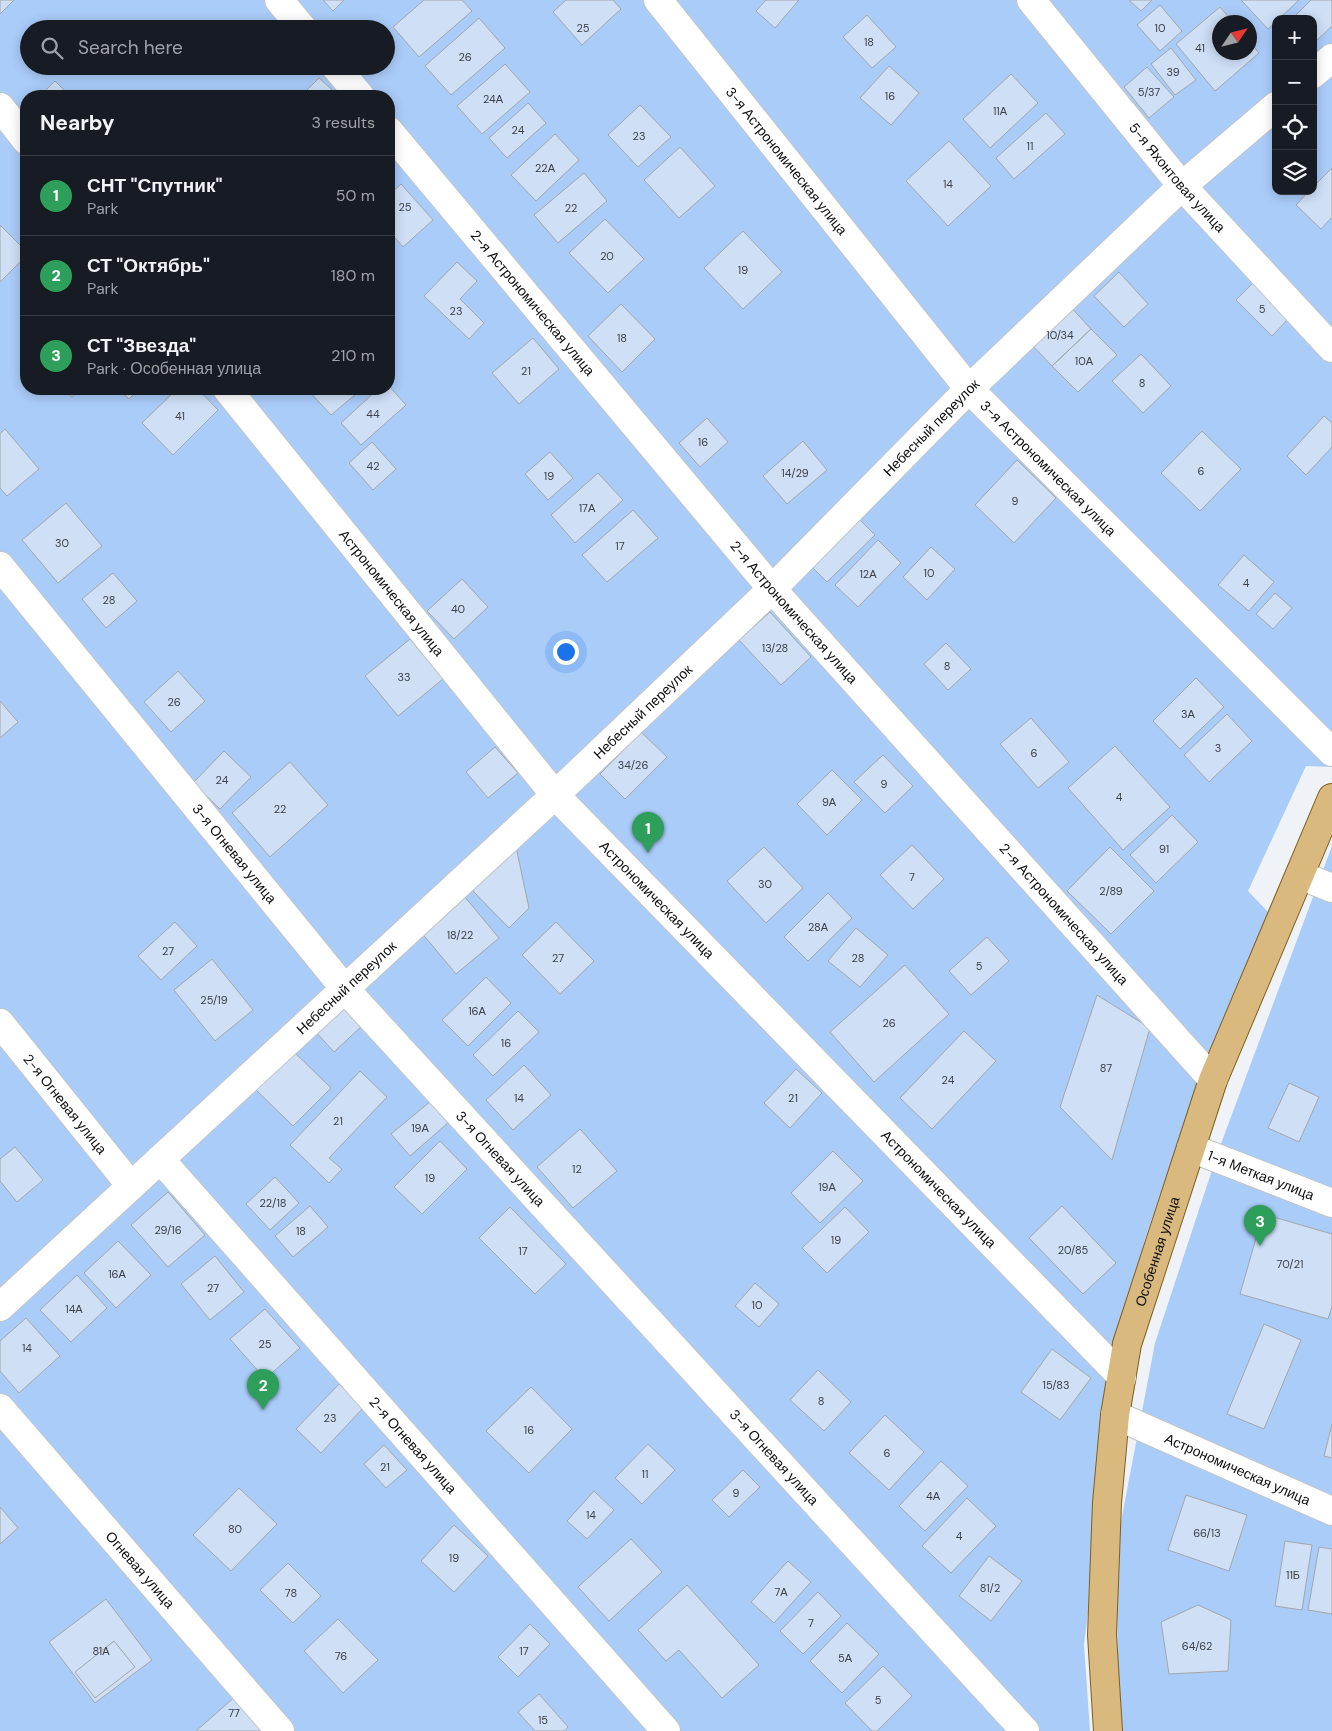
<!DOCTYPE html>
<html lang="en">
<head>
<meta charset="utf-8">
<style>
  :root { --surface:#171b24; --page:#242831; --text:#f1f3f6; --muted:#9ea1a6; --line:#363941; --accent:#0b8043 }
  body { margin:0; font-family:"DM Sans",sans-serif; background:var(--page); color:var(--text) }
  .controls { position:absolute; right:15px; top:15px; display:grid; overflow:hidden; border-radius:10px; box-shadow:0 2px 12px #0003 }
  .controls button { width:45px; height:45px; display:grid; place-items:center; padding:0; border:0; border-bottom:1px solid var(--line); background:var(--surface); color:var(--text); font:25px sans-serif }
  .compass { position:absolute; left:1212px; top:15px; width:45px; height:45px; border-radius:50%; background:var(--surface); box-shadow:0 2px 12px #0003; rotate:55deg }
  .you { position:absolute; left:565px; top:651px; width:18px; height:18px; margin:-12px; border:4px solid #fff; border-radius:50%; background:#1a73e8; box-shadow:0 0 0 8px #1a73e833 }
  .badge { display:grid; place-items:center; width:32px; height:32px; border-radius:50%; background:var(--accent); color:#fff; font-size:16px; font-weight:700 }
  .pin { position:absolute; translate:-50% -41px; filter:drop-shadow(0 1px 2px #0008) }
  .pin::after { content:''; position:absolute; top:26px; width:18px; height:15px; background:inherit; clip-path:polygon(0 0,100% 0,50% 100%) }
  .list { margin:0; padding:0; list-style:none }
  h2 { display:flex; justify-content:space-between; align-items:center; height:65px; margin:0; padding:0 20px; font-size:21px }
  h2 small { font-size:16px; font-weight:400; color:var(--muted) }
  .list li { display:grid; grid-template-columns:32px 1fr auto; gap:15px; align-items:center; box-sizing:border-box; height:80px; padding:0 20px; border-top:1px solid var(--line) }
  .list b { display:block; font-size:19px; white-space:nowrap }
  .list p { margin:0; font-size:16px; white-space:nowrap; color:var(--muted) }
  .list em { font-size:16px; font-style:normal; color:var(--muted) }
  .icon { flex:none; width:28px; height:28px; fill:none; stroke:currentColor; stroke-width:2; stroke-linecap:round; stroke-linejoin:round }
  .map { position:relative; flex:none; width:1332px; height:1731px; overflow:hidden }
  .search { position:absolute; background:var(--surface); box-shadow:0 2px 12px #0003; left:20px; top:20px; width:375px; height:55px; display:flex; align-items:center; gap:12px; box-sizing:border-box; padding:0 18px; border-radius:28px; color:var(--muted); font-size:19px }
  .panel { position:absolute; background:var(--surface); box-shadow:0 2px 12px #0003; left:20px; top:90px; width:375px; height:305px; border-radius:20px }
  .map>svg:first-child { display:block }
</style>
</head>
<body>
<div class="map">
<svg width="1332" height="1731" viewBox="0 0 1332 1731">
  <rect width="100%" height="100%" fill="#eff3f7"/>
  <path fill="#aaccf9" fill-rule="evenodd" d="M0,0H1332V767L1306,766L1248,891L1269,913L1170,1165L1145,1239L1121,1343L1084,1645L1090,1731H0ZM1276,19H1313V191H1276ZM1220,22H1250V52H1220ZM29,29H386V66H29ZM26,96H389V389H26Z
    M1332,846V1731H1119L1116,1548L1155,1343L1219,1149Z"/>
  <path fill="#cedff6" stroke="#a3a6aa" d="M0,0H14L0,14Z
    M323,0H344L333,11Z
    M424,0H462L472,11L419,57L393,27Z
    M566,0H613L621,9L582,45L553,12Z
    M766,0H799L775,28L756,11Z
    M1129,0H1152L1141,11Z
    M1241,0H1299L1279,19H1276V22L1268,29Z
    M1311,0H1332V26L1313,44V19H1292Z
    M1160,5L1182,31L1160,51L1137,25Z
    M1220,7L1233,22H1220V52H1250V42L1259,53L1215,91L1176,44Z
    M867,15L896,47L872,68L843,37Z
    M479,18L505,48L451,95L425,66Z
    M1171,48L1196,80L1175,95L1151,64Z
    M505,64L530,92L482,134L457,106Z
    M889,66L919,93L891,125L860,98Z
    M1147,67L1174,97L1149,118L1124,87Z
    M1011,74L1038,103L990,148L963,119Z
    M319,78L339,96H301Z
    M55,81L70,96H40Z
    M528,103L546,123L507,158L489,138Z
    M640,105L671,137L638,167L608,135Z
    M1046,113L1065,134L1014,179L996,158Z
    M555,134L579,160L536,201L511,175Z
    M949,141L991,186L948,226L906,181Z
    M680,147L715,186L679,218L644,180Z
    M1332,168V217L1321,229L1296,205L1309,191H1313V187Z
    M584,173L607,201L558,243L534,215Z
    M401,184L433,220L403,247L389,231V195Z
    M605,219L644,259L608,293L569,253Z
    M0,225L26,251V256L0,282Z
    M743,231L782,272L743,309L704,268Z
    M457,262L477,281L460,299L484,323L469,339L424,296Z
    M1119,272L1148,304L1124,327L1094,296Z
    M1253,283L1289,318L1272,336L1236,300Z
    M1067,303L1091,329L1052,366L1028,341Z
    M621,304L655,339L622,372L588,336Z
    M1091,329L1117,355L1078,392L1052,366Z
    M533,338L559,369L519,404L492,373Z
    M1141,354L1171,386L1143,413L1112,381Z
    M389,386L406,405L361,445L341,423L378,389H389Z
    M64,389H80L72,397Z
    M118,389H139L129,399Z
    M177,389H198L218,410L173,455L142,423Z
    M307,389H362L331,415Z
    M1324,416L1332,423V447L1306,475L1287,456Z
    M707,418L728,442L700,467L679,443Z
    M5,429L39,469L7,496L0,488V434Z
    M1202,431L1241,469L1200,511L1161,473Z
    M803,441L827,470L787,504L763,476Z
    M372,442L396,469L373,490L349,463Z
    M550,452L573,478L548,500L525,474Z
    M1017,460L1056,498L1014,543L975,505Z
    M598,473L623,500L575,543L551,515Z
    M66,503L102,546L58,583L22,540Z
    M633,510L658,538L607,582L582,555Z
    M857,517L875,535L827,582L809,564Z
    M878,540L901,563L858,607L835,585Z
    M931,547L955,569L927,600L903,577Z
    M1244,555L1274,582L1249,611L1218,585Z
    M113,573L137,601L106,628L82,599Z
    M462,579L488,607L454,639L427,611Z
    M1275,593L1292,608L1273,629L1256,614Z
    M770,612L811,657L781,685L739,640Z
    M410,639L443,679L398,716L365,676Z
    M946,643L971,669L948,690L924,664Z
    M178,671L205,701L171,732L144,702Z
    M1196,678L1224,707L1180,749L1153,721Z
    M0,701L18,722L0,738Z
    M1227,714L1252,741L1209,782L1184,755Z
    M1031,718L1069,762L1038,788L1000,744Z
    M641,732L667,757L625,799L600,774Z
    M1115,746L1170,807L1123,850L1068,788Z
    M495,747L518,773L488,798L466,772Z
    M224,751L251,777L220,809L193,783Z
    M883,755L913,786L885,813L854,782Z
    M290,762L328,805L270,857L232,813Z
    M832,770L862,800L827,835L797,804Z
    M1172,815L1198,842L1156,883L1130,855Z
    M515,842L529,908L509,928L469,887Z
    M912,845L944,879L913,909L880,875Z
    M764,847L803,888L766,923L727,881Z
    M1110,847L1154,891L1111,934L1067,891Z
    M828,893L852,918L808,961L784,937Z
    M464,896L499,938L456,974L421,932Z
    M175,922L197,946L161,980L138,956Z
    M556,922L594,961L560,994L522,955Z
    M856,928L888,955L860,987L828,961Z
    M987,937L1009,961L971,995L949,971Z
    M212,959L253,1010L215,1041L174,990Z
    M905,965L949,1014L874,1082L830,1032Z
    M486,977L511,1003L468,1046L442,1020Z
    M1097,995L1150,1028L1112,1160L1060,1107Z
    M343,1001L364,1024L334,1052L313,1029Z
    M518,1011L539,1032L493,1076L473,1055Z
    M964,1031L996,1061L932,1129L900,1098Z
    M292,1050L331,1088L293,1126L254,1088Z
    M524,1065L551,1095L513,1130L486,1100Z
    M796,1069L822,1093L790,1128L764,1103Z
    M360,1071L387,1097L329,1158L342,1169L329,1183L290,1145Z
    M1289,1083L1319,1097L1299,1142L1268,1128Z
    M431,1101L449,1122L410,1156L391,1134Z
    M580,1129L617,1171L573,1208L537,1167Z
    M440,1141L467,1169L422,1214L394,1187Z
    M15,1147L43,1180L17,1202L0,1181V1159Z
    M833,1151L863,1181L820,1223L791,1193Z
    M275,1177L299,1203L270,1230L246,1204Z
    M168,1192L205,1235L168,1267L131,1225Z
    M310,1206L328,1227L293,1257L275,1236Z
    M1062,1206L1116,1263L1083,1294L1029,1238Z
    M510,1207L566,1264L535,1294L479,1238Z
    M845,1207L869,1232L827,1273L802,1248Z
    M1263,1214L1332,1234V1307L1328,1319L1240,1294Z
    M118,1241L151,1275L116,1308L84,1273Z
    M215,1256L244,1292L210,1320L181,1284Z
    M77,1275L107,1308L71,1342L40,1310Z
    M755,1283L779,1304L759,1327L735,1306Z
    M265,1309L300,1348L265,1379L230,1339Z
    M26,1318L60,1356L19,1393L0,1371V1341Z
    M1264,1324L1301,1340L1264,1429L1227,1414Z
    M1052,1349L1091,1378L1060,1420L1021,1392Z
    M818,1370L851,1402L824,1431L790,1400Z
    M339,1384L364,1407L321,1453L296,1429Z
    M531,1387L572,1429L529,1473L486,1431Z
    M885,1415L924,1452L889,1490L849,1453Z
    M1332,1424V1458L1324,1456Z
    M648,1444L675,1470L642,1504L615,1478Z
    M384,1445L407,1470L386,1488L364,1464Z
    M941,1461L968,1486L925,1531L899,1506Z
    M743,1470L760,1487L729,1517L712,1500Z
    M239,1488L277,1524L231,1571L193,1535Z
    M594,1491L614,1510L587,1539L567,1521Z
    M1186,1495L1247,1515L1229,1571L1168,1550Z
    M967,1498L996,1526L951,1573L922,1546Z
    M0,1507L18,1528L0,1544Z
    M454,1525L488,1556L454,1592L421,1561Z
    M631,1539L662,1572L609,1621L578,1587Z
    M1285,1541L1312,1545L1302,1610L1275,1606Z
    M1319,1547L1332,1549V1614L1308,1610Z
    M989,1556L1022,1581L991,1621L959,1596Z
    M788,1561L811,1582L774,1623L751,1602Z
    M288,1563L321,1596L293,1623L260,1590Z
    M687,1585L759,1665L722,1698L679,1650L666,1661L638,1630Z
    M818,1592L841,1616L803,1654L780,1631Z
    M106,1599L152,1660L95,1703L49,1642Z
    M1198,1605L1231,1620L1228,1671L1169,1674L1161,1622Z
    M338,1619L378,1660L343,1693L304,1651Z
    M847,1623L879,1654L842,1693L810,1661Z
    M530,1624L550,1644L518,1677L498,1657Z
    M114,1641L135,1667L95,1698L75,1672Z
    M883,1666L912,1696L877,1731H872L845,1703Z
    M539,1694L568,1727L564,1731H535L518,1712Z
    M237,1695L269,1731H196Z"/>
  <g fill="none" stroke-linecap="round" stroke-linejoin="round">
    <g stroke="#c1c5c9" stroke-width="30">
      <g id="minor">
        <path d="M279,0L303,29"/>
        <path id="s1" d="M658,0L969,389L1332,752"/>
        <path id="s2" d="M1031,0L1182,186L1332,348"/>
        <path d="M335,66L360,96"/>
        <path d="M1313,74L1332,58"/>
        <path d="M0,107L26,140"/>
        <path id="s3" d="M389,131L772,589L1213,1080"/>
        <path id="s4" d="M227,389L555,795L1122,1377"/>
        <path id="s5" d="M0,566L345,989L1025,1731"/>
        <path d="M1300,875L1332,888"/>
        <path id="s6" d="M0,1023L131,1186"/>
        <path id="s7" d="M1191,1148L1332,1203"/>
        <path id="s8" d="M160,1159L666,1731"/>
        <path id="s9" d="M0,1307L555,795L772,589L969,389L1182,186L1276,106"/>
        <path id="s10" d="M0,1408L280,1731"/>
        <path id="s11" d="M1115,1415L1332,1511"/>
      </g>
    </g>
    <g stroke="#805f1f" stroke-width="30">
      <g id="major">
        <path id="s12" d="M1108,1731L1102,1635L1107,1503L1115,1415L1127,1344L1213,1080L1332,798"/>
      </g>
    </g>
    <use href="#minor" stroke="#fff" stroke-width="28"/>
    <use href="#major" stroke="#d9b97e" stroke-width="28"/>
  </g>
  <g text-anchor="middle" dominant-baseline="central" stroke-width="4" stroke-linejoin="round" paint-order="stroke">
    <g font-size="11" fill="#3c4148">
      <text x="583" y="28">25</text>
      <text x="1160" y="28">10</text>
      <text x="869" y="42">18</text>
      <text x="1200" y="48">41</text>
      <text x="465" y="57">26</text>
      <text x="1173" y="72">39</text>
      <text x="1149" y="92">5/37</text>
      <text x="890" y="96">16</text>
      <text x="493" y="99">24А</text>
      <text x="1000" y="111">11А</text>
      <text x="518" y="130">24</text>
      <text x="639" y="136">23</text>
      <text x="1030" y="146">11</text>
      <text x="545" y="168">22А</text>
      <text x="948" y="184">14</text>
      <text x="405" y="207">25</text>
      <text x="571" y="208">22</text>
      <text x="607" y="256">20</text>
      <text x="743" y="270">19</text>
      <text x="1262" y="309">5</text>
      <text x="456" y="311">23</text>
      <text x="1060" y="335">10/34</text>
      <text x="622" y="338">18</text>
      <text x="1084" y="361">10А</text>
      <text x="526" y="371">21</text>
      <text x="1142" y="383">8</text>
      <text x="373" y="414">44</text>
      <text x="180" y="416">41</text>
      <text x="703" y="442">16</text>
      <text x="373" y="466">42</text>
      <text x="1201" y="471">6</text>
      <text x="795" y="473">14/29</text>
      <text x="549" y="476">19</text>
      <text x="1015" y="501">9</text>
      <text x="587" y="508">17А</text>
      <text x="62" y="543">30</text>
      <text x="620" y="546">17</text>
      <text x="929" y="573">10</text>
      <text x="868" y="574">12А</text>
      <text x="1246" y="583">4</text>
      <text x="109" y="600">28</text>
      <text x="458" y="609">40</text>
      <text x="775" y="648">13/28</text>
      <text x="947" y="666">8</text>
      <text x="404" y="677">33</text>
      <text x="174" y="702">26</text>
      <text x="1188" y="714">3А</text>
      <text x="1218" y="748">3</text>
      <text x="1034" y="753">6</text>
      <text x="633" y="765">34/26</text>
      <text x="222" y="780">24</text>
      <text x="884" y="784">9</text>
      <text x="1119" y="797">4</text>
      <text x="829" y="802">9А</text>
      <text x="280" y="809">22</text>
      <text x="1164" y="849">91</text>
      <text x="912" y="877">7</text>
      <text x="765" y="884">30</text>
      <text x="1111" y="891">2/89</text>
      <text x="818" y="927">28А</text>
      <text x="460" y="935">18/22</text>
      <text x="168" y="951">27</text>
      <text x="558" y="958">27</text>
      <text x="858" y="958">28</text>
      <text x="979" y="966">5</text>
      <text x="214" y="1000">25/19</text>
      <text x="477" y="1011">16А</text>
      <text x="889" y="1023">26</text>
      <text x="506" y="1043">16</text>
      <text x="1106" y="1068">87</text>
      <text x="948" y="1080">24</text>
      <text x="519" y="1098">14</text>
      <text x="793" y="1098">21</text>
      <text x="338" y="1121">21</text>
      <text x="420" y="1128">19А</text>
      <text x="577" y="1169">12</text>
      <text x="430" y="1178">19</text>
      <text x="827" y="1187">19А</text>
      <text x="273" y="1203">22/18</text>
      <text x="168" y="1230">29/16</text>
      <text x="301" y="1231">18</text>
      <text x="836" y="1240">19</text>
      <text x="1073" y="1250">20/85</text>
      <text x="523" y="1251">17</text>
      <text x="1290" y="1264">70/21</text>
      <text x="117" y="1274">16А</text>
      <text x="213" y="1288">27</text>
      <text x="757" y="1305">10</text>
      <text x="74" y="1309">14А</text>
      <text x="265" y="1344">25</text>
      <text x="27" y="1348">14</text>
      <text x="1056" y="1385">15/83</text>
      <text x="821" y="1401">8</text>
      <text x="330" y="1418">23</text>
      <text x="529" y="1430">16</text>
      <text x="887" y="1453">6</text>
      <text x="385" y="1467">21</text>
      <text x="645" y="1474">11</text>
      <text x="736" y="1493">9</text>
      <text x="933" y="1496">4А</text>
      <text x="591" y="1515">14</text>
      <text x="235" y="1529">80</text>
      <text x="1207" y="1533">66/13</text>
      <text x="959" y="1536">4</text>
      <text x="454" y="1558">19</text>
      <text x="1293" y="1575">11Б</text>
      <text x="990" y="1588">81/2</text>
      <text x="781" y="1592">7А</text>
      <text x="291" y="1593">78</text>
      <text x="811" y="1623">7</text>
      <text x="1197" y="1646">64/62</text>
      <text x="101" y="1651">81А</text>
      <text x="524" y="1651">17</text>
      <text x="341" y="1656">76</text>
      <text x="845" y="1658">5А</text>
      <text x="878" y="1700">5</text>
      <text x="234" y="1713">77</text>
      <text x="543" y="1720">15</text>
    </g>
    <g font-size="14" fill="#0b0c0e" stroke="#eff3f7">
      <text stroke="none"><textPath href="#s1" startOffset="206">3-я Астрономическая улица</textPath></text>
      <text stroke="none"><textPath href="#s2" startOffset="230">5-я Яхонтовая улица</textPath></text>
      <text stroke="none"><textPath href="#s3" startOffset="224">2-я Астрономическая улица</textPath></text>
      <text stroke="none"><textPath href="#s9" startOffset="1281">Небесный переулок</textPath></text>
      <text stroke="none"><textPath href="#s1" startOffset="610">3-я Астрономическая улица</textPath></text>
      <text stroke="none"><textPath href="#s4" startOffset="262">Астрономическая улица</textPath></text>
      <text stroke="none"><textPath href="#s3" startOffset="629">2-я Астрономическая улица</textPath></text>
      <text stroke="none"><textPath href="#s9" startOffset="876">Небесный переулок</textPath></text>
      <text stroke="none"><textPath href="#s5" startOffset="371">3-я Огневая улица</textPath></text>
      <text stroke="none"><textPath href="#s4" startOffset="668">Астрономическая улица</textPath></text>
      <text stroke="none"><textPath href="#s3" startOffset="1034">2-я Астрономическая улица</textPath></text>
      <text stroke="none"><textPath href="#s9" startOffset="471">Небесный переулок</textPath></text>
      <text stroke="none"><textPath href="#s6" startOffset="104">2-я Огневая улица</textPath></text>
      <text stroke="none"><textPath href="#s5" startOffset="776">3-я Огневая улица</textPath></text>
      <text stroke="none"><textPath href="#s7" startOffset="75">1-я Меткая улица</textPath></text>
      <text stroke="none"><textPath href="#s4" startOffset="1072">Астрономическая улица</textPath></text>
      <text stroke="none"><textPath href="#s12" startOffset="486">Особенная улица</textPath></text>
      <text stroke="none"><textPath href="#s8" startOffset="382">2-я Огневая улица</textPath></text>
      <text stroke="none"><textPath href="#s5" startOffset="1181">3-я Огневая улица</textPath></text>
      <text stroke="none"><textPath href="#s11" startOffset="134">Астрономическая улица</textPath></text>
      <text stroke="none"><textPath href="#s10" startOffset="214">Огневая улица</textPath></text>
    </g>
  </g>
</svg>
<div class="controls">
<button>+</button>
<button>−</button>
<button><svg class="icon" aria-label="locate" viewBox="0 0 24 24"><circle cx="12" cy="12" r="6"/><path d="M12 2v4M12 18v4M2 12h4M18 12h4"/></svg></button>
<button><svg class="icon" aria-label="layers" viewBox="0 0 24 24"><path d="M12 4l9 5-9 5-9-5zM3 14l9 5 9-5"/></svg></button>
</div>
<svg class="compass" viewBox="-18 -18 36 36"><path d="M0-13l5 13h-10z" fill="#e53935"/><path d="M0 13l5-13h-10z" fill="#9ea1a6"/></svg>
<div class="you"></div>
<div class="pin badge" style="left:648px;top:853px;background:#2e9e5b">1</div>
<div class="pin badge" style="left:263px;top:1410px;background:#2e9e5b">2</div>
<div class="pin badge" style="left:1260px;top:1246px;background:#2e9e5b">3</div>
<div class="search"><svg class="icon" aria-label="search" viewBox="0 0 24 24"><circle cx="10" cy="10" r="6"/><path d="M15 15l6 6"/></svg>Search here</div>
<section class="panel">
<h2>Nearby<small>3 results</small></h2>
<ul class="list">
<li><span class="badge" style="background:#2e9e5b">1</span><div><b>СНТ &quot;Спутник&quot;</b><p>Park</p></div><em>50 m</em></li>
<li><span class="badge" style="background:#2e9e5b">2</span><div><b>СТ &quot;Октябрь&quot;</b><p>Park</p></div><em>180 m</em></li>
<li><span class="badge" style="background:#2e9e5b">3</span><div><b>СТ &quot;Звезда&quot;</b><p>Park · Особенная улица</p></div><em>210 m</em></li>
</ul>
</section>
</div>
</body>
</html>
